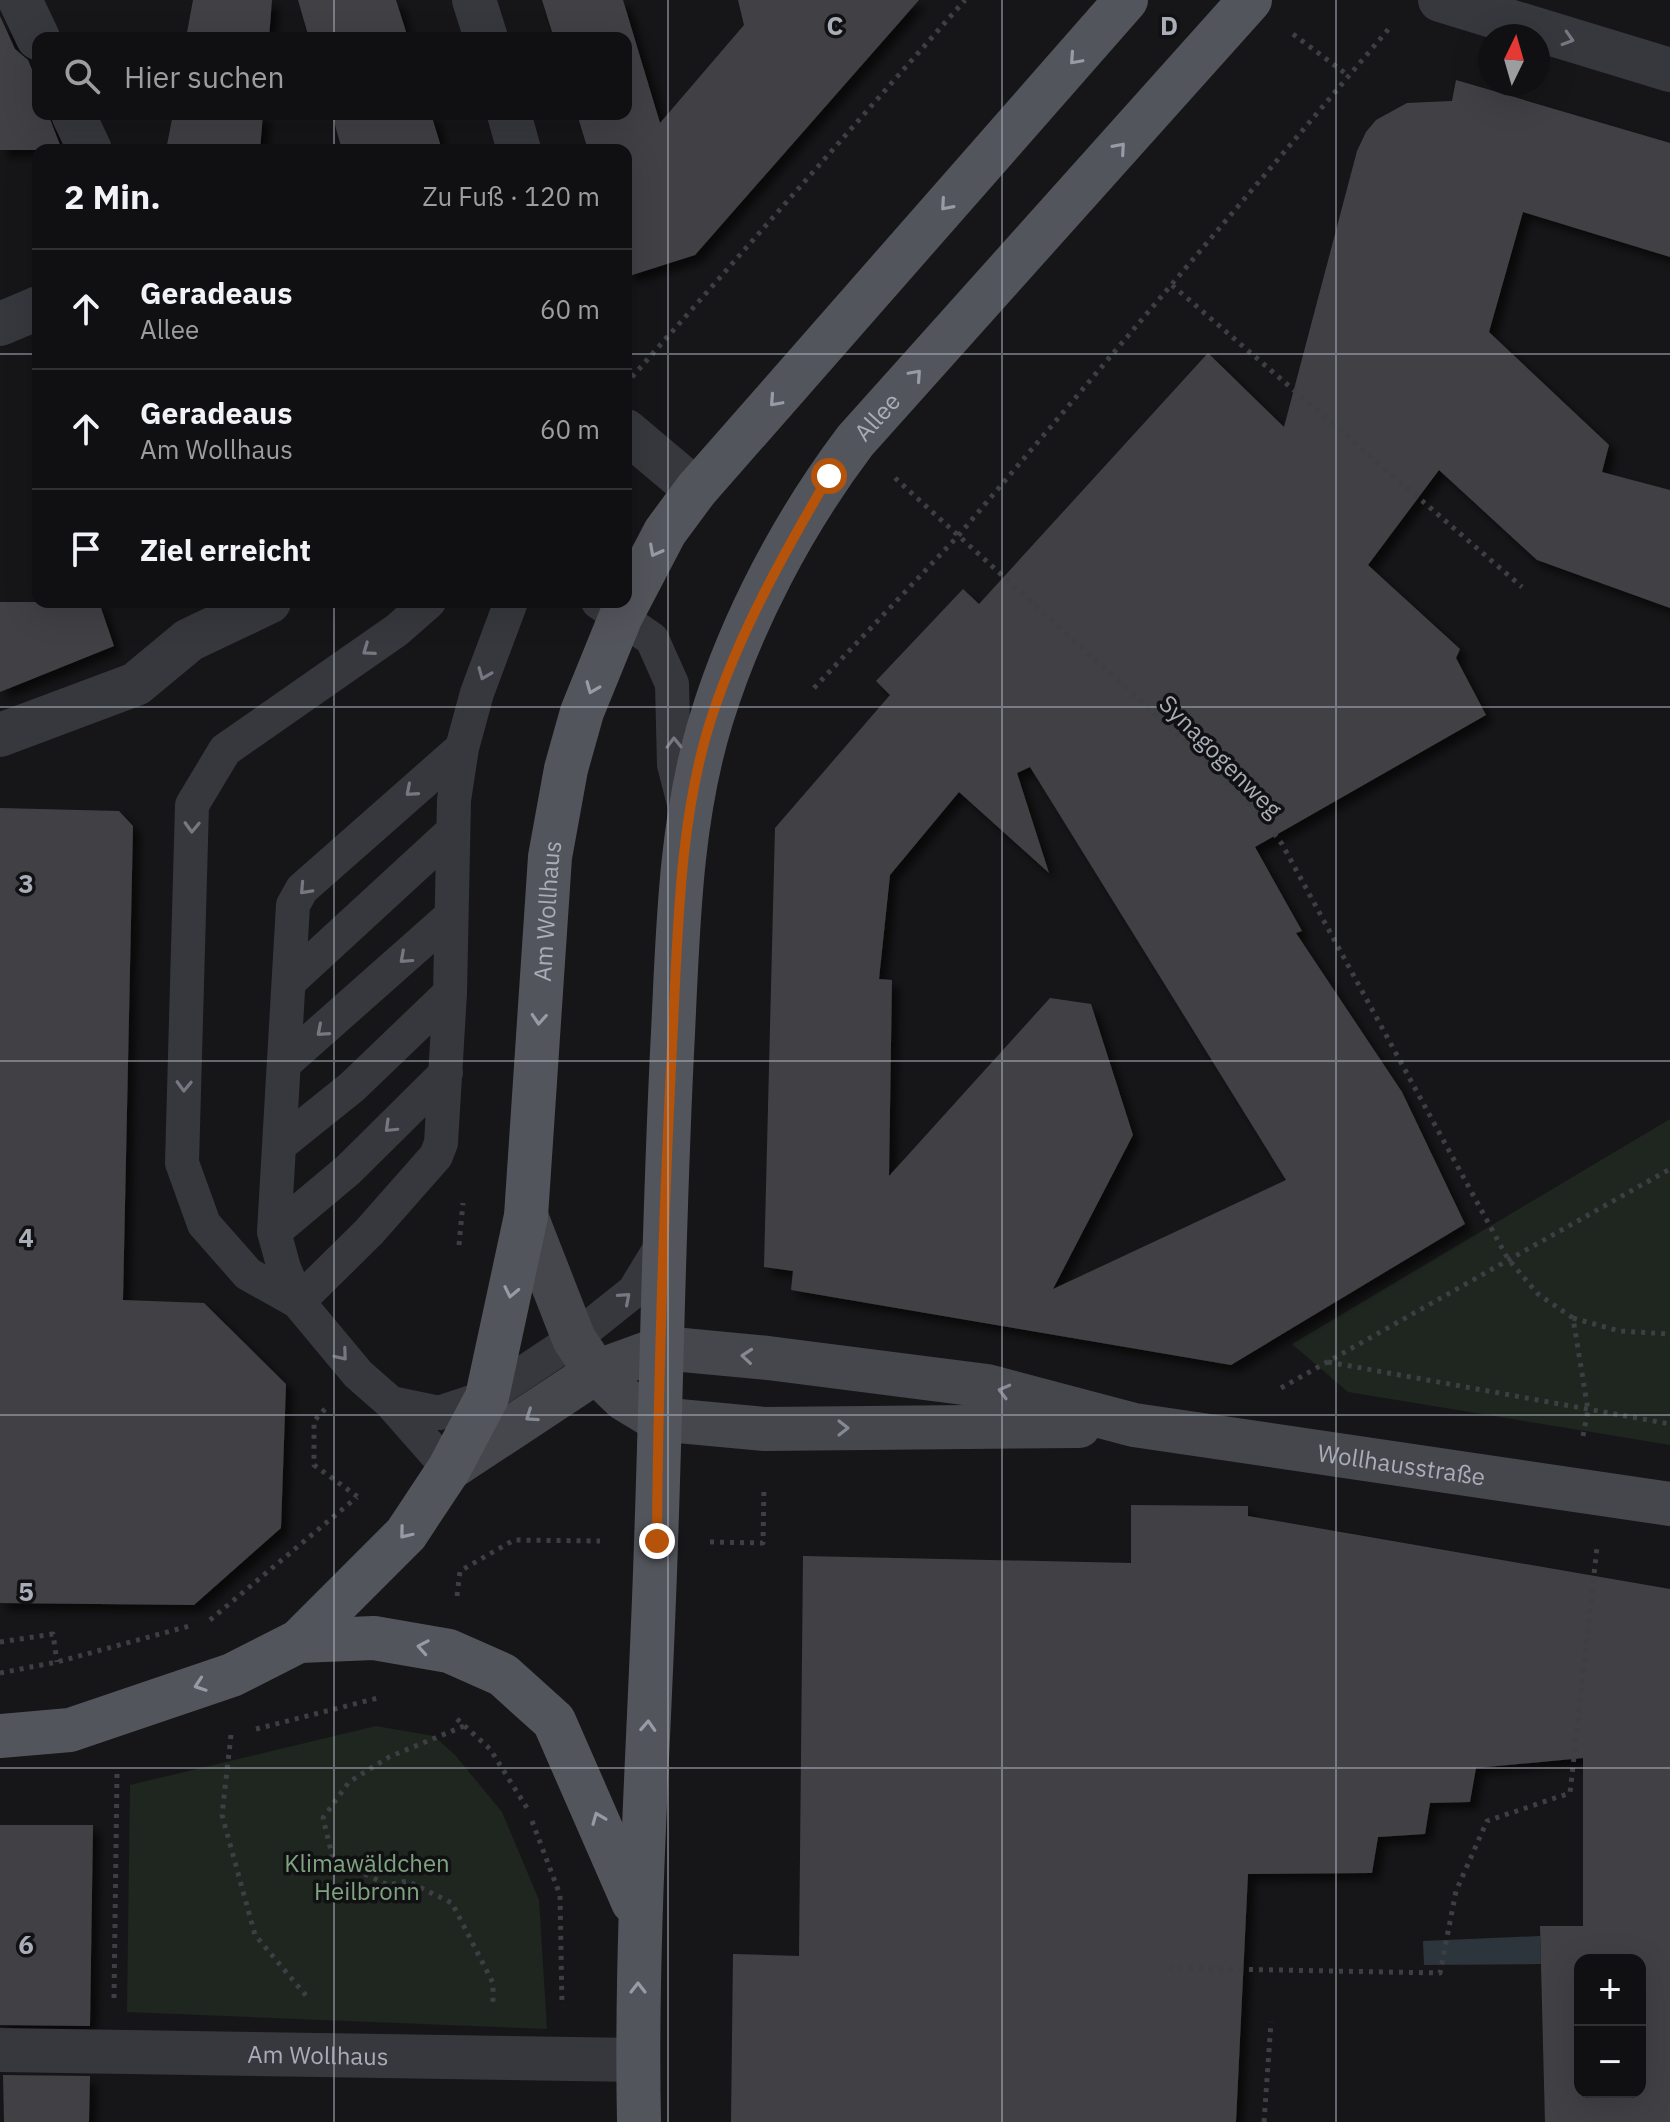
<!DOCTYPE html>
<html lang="de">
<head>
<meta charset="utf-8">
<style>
  :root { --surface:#101012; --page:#1e1e20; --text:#f1f3f6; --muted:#9c9d9f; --line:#303032 }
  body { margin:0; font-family:"IBM Plex Sans",sans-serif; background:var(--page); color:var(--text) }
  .controls { position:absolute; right:24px; bottom:24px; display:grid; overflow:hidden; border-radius:16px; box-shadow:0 8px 32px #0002 }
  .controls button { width:72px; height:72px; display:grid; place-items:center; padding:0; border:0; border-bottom:2px solid var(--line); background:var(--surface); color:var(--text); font:40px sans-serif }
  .compass { position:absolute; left:1478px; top:24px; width:72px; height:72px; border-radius:50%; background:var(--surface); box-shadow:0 8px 32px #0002; rotate:5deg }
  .stop { position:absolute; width:24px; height:24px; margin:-18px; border:6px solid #b45309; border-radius:50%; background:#fff }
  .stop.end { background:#b45309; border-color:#fff; box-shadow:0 2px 8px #0008 }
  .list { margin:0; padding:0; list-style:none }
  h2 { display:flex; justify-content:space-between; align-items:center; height:104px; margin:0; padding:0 32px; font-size:34px }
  h2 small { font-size:26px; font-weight:400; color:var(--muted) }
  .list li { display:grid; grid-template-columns:52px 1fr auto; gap:24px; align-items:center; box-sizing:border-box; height:120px; padding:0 32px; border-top:2px solid var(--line) }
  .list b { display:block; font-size:30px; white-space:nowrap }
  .list p { margin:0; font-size:26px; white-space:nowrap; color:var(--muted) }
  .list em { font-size:26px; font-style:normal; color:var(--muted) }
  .icon { flex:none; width:44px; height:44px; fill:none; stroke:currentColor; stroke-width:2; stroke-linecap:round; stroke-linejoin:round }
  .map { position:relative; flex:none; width:1670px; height:2122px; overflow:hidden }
  .search { position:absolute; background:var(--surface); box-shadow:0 8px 32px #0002; left:32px; top:32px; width:600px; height:88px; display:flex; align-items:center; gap:20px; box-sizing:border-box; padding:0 28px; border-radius:16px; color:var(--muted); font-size:30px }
  .panel { position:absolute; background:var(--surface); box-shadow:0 8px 32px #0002; left:32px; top:144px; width:600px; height:464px; border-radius:16px }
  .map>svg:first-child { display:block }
</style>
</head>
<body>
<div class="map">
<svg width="1670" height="2122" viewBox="0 0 1670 2122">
  <defs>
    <filter id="shadow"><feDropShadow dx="7" dy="7" stdDeviation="4" flood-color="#0009"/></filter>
  </defs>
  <rect width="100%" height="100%" fill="#161618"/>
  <path fill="#1e261f" d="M1670,1119V1445L1348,1392L1292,1344Z
    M376,1726L434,1736L455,1755L502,1812L539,1900L547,2029L127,2012L130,1785Z"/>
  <path fill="#2c353c" d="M1540,1936L1541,1964L1424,1965L1423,1941Z"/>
  <path fill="#404145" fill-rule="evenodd" filter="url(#shadow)" d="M193,0H272L269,38H186Z
    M298,0H396L408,38H309Z
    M542,0H623L660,123L744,25L738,0H919L695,255L626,277V150H588L577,114H626V38H554Z
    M0,16L15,49L28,60L38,84V114H48L62,150H0Z
    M1456,80L1670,143V257L1523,212L1489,332L1609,445L1602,472L1670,490V608L1537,560L1439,470L1368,565L1460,649L1456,658L1486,715L1255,847L1302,931L1296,933L1402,1092L1465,1224L1231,1365L791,1290L793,1271L764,1267L775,828L890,695L876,681L963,589L979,604L1208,353L1284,427L1357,151L1366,132L1376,120L1407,103L1452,101ZM1030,767L1286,1180L1053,1289L1133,1135L1091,1004L1050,998L889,1176L892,980L879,979L890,875L959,792L1049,873L1017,773Z
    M173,114H263L260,150H166Z
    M332,114H431L442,150H342Z
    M0,602H99L114,646L0,692Z
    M0,808L119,811L133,826L123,1300L204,1303L286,1384L281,1528L194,1605L0,1603Z
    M1131,1505L1248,1506V1516L1670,1589V2122H1545L1540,1926H1583V1758L1476,1768L1470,1802L1430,1803L1425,1834L1378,1837L1372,1873L1248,1874L1236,2122H731L733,1954L799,1956L803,1556L1131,1563ZM1580,1960H1640V2092H1580Z
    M0,1825H93L90,2026L0,2025Z
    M3,2075L90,2076L89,2122H4Z"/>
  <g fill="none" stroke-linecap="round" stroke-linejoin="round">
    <path stroke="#3d3f44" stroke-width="5" stroke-dasharray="4 6" stroke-linecap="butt" d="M1293,34L1349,76
      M1172,285L1522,587
      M632,377L965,0
      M895,478L1190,746L1260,815L1282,844L1508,1259L1538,1294L1573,1318L1588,1410L1583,1436
      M814,688L958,536L1392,25
      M459,1245L463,1203
      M1573,1318L1619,1331L1670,1334
      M1328,1362L1670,1424
      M1281,1388L1670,1169
      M325,1409L314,1421V1465L358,1497
      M710,1542L763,1543L764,1486
      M457,1596L460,1571L514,1540L600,1541
      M210,1620L357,1497
      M0,1642L53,1634L57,1662
      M0,1673L57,1662L193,1625
      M457,1719L490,1749L527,1808
      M464,1726L389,1757L349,1782L323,1818L333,1859L388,1885L407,1881L452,1903L493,1983V2003
      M256,1729L378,1698
      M231,1735L222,1815L255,1935L308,1998
      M532,1821L560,1895L562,2006
      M1169,1968L1440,1973L1456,1891L1487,1821L1570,1793L1597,1547
      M114,1998L117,1773
      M1264,2122L1271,2022"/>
    <path stroke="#37383d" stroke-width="34" d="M598,602L652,639L672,684L674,765L687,815
      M289,982L453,831
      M286,1062L451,916
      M281,1144L352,1087L450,993
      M274,1232L348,1170L446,1073
      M298,1302L248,1274L204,1224L182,1163L192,805L225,750L397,630L429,602
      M298,1302L369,1232L436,1156L441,1143L450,993L454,800L462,748L477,693L511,602
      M391,1403L439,1413L487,1397L574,1339L634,1291L662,1245
      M449,1469L391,1403L358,1374L298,1302L284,1268L274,1232L293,905L302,889L462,748"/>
    <g stroke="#37383d" stroke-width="44">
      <path d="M20,0L38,38"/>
      <path d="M474,0L486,38"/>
      <path d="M1440,0L1670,70"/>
      <path d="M73,114L90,150"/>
      <path d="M509,114L519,150"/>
      <path d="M0,324L38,308"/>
      <path d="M626,431L696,490"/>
      <path d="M0,735L136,684L189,640L269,602"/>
      <path id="s1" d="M0,2050L638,2060"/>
    </g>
    <g stroke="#45474d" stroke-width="44">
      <path d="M526,1216L574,1339L596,1372L624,1399L657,1419L765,1429L1079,1426"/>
      <path id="s2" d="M449,1469L596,1372L662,1348L768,1358L987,1386L1134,1425L1670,1504"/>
    </g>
    <g stroke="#53555c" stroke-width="44">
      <path d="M299,1641L374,1638L449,1651L503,1675L554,1721L633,1902"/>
      <path id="s3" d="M0,1736L70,1730L232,1675L299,1641L406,1534L449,1469L487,1397L526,1216L550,857L566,769L582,712L621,616L665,532L696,490L1126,0"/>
      <path id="s4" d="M639,2122C635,1928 650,1736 656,1543C662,1373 664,1203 673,1033C678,928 680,819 712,717C742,620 794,522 855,441L1250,0"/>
    </g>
  </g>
  <defs><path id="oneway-chevron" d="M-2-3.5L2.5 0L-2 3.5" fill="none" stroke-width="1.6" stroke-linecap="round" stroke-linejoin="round" transform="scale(2)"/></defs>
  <g stroke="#757881">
    <use href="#oneway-chevron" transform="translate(1568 39) rotate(17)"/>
    <use href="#oneway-chevron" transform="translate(368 650) rotate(145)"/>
    <use href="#oneway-chevron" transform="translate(484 674) rotate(112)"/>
    <use href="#oneway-chevron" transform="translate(674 743) rotate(-91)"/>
    <use href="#oneway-chevron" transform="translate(411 791) rotate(139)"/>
    <use href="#oneway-chevron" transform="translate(192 827) rotate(92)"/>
    <use href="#oneway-chevron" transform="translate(305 889) rotate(133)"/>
    <use href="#oneway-chevron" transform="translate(405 958) rotate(138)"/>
    <use href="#oneway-chevron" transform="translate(322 1031) rotate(139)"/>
    <use href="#oneway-chevron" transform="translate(184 1086) rotate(92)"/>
    <use href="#oneway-chevron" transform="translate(390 1127) rotate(136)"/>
    <use href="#oneway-chevron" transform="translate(625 1298) rotate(-41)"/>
    <use href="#oneway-chevron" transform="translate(342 1355) rotate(50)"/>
  </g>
  <g stroke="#979ba6">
    <use href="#oneway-chevron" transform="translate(1075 59) rotate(132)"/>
    <use href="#oneway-chevron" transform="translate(1120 148) rotate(-49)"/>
    <use href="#oneway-chevron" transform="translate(946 205) rotate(131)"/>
    <use href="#oneway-chevron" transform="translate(916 375) rotate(-48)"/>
    <use href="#oneway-chevron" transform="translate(775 401) rotate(132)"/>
    <use href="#oneway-chevron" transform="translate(655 551) rotate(118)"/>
    <use href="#oneway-chevron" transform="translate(592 688) rotate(112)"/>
    <use href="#oneway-chevron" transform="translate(539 1019) rotate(94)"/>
    <use href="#oneway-chevron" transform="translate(511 1292) rotate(102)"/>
    <use href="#oneway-chevron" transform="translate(405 1533) rotate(129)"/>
    <use href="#oneway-chevron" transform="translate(423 1647) rotate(-170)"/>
    <use href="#oneway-chevron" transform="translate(200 1685) rotate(161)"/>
    <use href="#oneway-chevron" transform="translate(648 1726) rotate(-87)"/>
    <use href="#oneway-chevron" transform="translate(598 1818) rotate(-112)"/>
    <use href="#oneway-chevron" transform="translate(638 1988) rotate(-90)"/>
  </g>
  <g stroke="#858993">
    <use href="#oneway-chevron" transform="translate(747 1356) rotate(-175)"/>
    <use href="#oneway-chevron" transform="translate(1004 1391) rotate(-165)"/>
    <use href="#oneway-chevron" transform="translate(531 1416) rotate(146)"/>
    <use href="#oneway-chevron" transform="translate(843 1428)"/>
  </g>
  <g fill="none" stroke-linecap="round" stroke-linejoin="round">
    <path stroke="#b45309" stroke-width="10" d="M657,1541C658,1376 664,1211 672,1045C678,936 678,820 712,716C740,631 784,553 829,476"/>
  </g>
  <path fill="none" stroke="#a8adb8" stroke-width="2" stroke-opacity="0.55" d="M334,0V38M668,0V2122M1002,0V2122M1336,0V2122M334,114V150M0,354H38M626,354H1670M334,602V2122M0,707H1670M0,1061H1670M0,1415H1670M0,1768H1670"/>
  <g text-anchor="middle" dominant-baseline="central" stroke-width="7" stroke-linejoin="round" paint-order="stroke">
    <g font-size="24" fill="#a8adb8" stroke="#111113">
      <text stroke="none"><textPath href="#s4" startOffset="1754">Allee</textPath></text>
      <text transform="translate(1221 756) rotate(45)">Synagogenweg</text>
      <text stroke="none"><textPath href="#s3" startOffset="1118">Am Wollhaus</textPath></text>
      <text stroke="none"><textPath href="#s2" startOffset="996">Wollhausstraße</textPath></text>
      <text stroke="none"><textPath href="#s1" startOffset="318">Am Wollhaus</textPath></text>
    </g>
    <g font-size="24" fill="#7fa381" stroke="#111113">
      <text x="367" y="1863">Klimawäldchen<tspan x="367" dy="28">Heilbronn</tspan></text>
    </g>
  </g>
  <g font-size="26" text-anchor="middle" font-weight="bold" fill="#a8adb8" stroke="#111113" stroke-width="7" stroke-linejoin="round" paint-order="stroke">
    <text x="835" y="35">C</text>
    <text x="1169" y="35">D</text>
    <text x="26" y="893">3</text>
    <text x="26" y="1247">4</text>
    <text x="26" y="1601">5</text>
    <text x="26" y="1954">6</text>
  </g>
</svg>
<div class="controls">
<button>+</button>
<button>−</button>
</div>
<svg class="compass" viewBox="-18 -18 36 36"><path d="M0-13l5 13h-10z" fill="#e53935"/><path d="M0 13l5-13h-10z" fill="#9c9d9f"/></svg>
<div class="stop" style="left:829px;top:476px"></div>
<div class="stop end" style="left:657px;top:1541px"></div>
<div class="search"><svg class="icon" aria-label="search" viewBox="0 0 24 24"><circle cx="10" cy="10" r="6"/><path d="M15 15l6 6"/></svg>Hier suchen</div>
<section class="panel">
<h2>2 Min.<small>Zu Fuß · 120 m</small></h2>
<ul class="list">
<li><svg class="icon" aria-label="ahead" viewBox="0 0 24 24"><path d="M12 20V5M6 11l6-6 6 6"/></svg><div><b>Geradeaus</b><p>Allee</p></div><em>60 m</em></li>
<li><svg class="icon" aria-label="ahead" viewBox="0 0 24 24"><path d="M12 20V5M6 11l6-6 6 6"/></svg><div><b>Geradeaus</b><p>Am Wollhaus</p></div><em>60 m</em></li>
<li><svg class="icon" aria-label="arrive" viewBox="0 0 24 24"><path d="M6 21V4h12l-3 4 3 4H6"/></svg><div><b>Ziel erreicht</b></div></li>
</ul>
</section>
</div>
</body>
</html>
